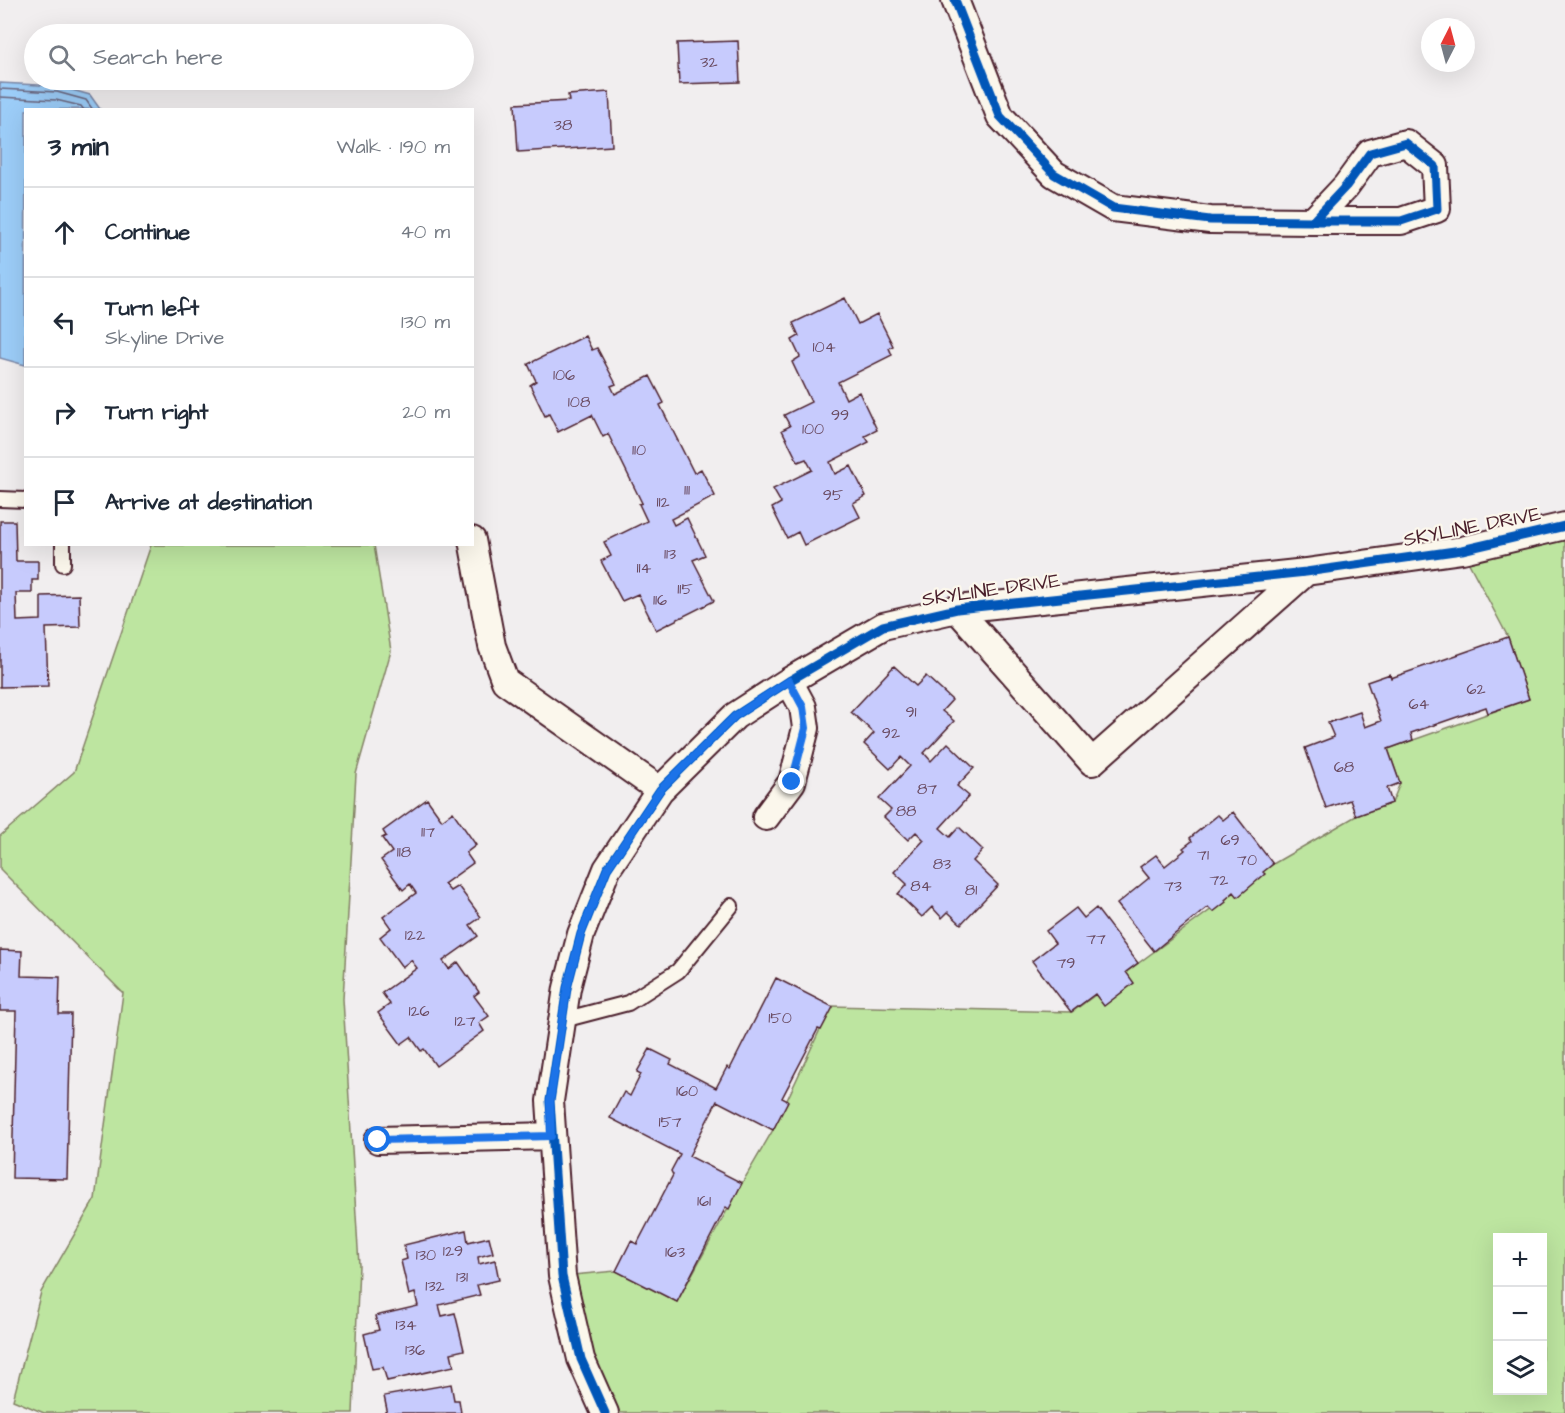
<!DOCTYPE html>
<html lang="en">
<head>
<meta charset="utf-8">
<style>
  :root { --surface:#fff; --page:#f6f6f7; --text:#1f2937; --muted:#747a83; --line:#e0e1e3 }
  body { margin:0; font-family:"Architects Daughter",sans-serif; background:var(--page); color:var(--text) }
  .controls { position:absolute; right:18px; bottom:18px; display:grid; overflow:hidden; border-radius:0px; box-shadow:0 6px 24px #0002 }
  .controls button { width:54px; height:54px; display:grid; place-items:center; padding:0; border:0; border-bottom:2px solid var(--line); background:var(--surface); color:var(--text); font:30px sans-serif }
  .compass { position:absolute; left:1421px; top:18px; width:54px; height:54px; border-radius:50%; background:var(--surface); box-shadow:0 6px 24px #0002; rotate:6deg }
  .stop { position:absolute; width:18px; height:18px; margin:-14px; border:4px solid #1a73e8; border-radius:50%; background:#fff }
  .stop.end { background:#1a73e8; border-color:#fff; box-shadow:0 2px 6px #0008 }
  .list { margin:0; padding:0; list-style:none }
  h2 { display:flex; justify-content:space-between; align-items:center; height:78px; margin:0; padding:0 24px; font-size:26px }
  h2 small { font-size:20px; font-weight:400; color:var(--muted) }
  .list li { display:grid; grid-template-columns:39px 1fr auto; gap:18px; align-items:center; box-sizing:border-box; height:90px; padding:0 24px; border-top:2px solid var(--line) }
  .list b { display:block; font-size:22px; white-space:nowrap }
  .list p { margin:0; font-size:20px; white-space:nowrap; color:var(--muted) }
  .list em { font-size:20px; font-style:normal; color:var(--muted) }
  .icon { flex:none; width:33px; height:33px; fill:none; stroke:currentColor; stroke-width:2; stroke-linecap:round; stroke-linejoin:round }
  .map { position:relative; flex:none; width:1565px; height:1413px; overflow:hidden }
  .search { position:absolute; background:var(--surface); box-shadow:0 6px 24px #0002; left:24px; top:24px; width:450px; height:66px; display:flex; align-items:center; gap:15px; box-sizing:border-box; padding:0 21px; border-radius:33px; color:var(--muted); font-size:22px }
  .panel { position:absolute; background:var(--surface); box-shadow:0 6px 24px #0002; left:24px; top:108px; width:450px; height:438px; border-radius:0px }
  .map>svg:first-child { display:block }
</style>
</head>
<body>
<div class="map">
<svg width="1565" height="1413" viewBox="0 0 1565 1413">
  <rect width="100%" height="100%" fill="#f1eeef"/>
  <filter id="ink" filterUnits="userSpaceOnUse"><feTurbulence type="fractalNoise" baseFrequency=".0167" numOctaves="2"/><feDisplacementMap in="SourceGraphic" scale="12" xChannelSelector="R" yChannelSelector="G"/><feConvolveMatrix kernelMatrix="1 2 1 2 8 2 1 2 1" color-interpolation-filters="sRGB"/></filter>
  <g filter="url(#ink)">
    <path fill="#bde5a0" stroke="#848266" stroke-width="1.5" fill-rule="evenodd" d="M1565,526V1413H605L562,1276L616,1271L677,1302L742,1183L773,1130L831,1006L1072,1012L1273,864L1356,816L1392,803L1400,783L1388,749L1529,699L1508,637L1462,550ZM1498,1238H1542V1390H1498Z
      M151,545H374L391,651L356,774L343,999L359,1265L353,1413H44L13,1400L41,1292L95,1199L123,993L0,869V836L74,772Z"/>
    <path fill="#9ccdf8" stroke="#7b87a6" stroke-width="1.5" d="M0,83L58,86L90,95L100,109L26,110L25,365L0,358Z"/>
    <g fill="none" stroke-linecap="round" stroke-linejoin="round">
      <path stroke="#6b657d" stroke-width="1.5" d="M0,89L57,92L86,100L93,110
        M0,97L56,100L81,106L84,110"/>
    </g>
    <path fill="#c7cbfd" stroke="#4a1f2b" stroke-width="1.5" d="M249,32L250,34H207V33Z
      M738,41L740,82L679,84L677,43Z
      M609,92L612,146L518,152L515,104L569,101L568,95Z
      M845,298L858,324L877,314L893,346L889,348L892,355L838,382L846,399L859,392L877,430L865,436L869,442L830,462L835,474L851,466L866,496L853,503L860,517L804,545L798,532L787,538L772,508L781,503L773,489L812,470L806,459L798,462L782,430L790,426L784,415L811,402L792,362L800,357L792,340L799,336L793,323Z
      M585,336L592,350L597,348L616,384L611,386L615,394L650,376L664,403L660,405L694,473L701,469L715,496L671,519L674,525L687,518L705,555L693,560L714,601L656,630L638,594L622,601L601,561L611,556L604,542L647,521L639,504L642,503L608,434L603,437L592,415L558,432L549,414L545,416L530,385L536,381L528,364Z
      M0,521H15L16,561H38V580H32V593H16L17,621L41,620V596L79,595L80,627L46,628L48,686L0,687Z
      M1508,637L1529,699L1488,713L1486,707L1411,733L1413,740L1388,749L1400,783L1387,788L1392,803L1356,816L1350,800L1326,808L1305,748L1334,737L1328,723L1360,712L1365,727L1381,721L1367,682L1390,674L1391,678Z
      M894,666L916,686L926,676L952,700L942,711L954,721L924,753L931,761L948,743L974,768L957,786L969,796L940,828L950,837L959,827L983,850L973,861L998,885L961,924L948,912L942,918L932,907L922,917L898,894L907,884L894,872L924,840L916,832L908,840L884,817L891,810L879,799L910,766L901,757L890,769L864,744L874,733L851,712Z
      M427,799L442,820L453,812L476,845L466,853L473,863L444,884L450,891L458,886L481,917L470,925L478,936L443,961L449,969L458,962L479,992L474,996L489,1016L479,1023L484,1031L436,1066L424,1049L421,1051L411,1037L401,1044L378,1013L390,1004L382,993L417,968L411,960L402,967L380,937L391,928L383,917L416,893L410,884L403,890L381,860L392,852L382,838L386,836L383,831Z
      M1233,812L1273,864L1263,872L1265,874L1238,897L1234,892L1225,900L1226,902L1213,912L1208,907L1154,951L1117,904L1149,878L1140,867L1156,855L1165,866L1185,850L1183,848L1192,841L1190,838L1218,815L1223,820Z
      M1076,908L1084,918L1096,908L1138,963L1126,972L1134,983L1104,1006L1095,994L1071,1012L1032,961L1055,943L1046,931Z
      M0,950L22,951L21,976L60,977L59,1014H71L67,1179L12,1178L16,1011H0Z
      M776,978L833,1007L821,1030L818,1029L782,1098L788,1101L773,1130L717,1101L689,1156L742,1183L729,1209L726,1207L677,1302L616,1271L631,1241L637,1244L673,1175L671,1171L680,1154L610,1118L624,1092L630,1096L641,1074L637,1072L650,1049L672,1060L670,1064L716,1088L727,1067L730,1069Z
      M466,1230L468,1242L489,1237L493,1253L478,1257L479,1264L495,1260L499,1280L477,1285L480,1295L439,1305L442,1316L455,1313L464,1350L451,1353L454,1366L387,1381L383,1367L372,1369L364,1334L379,1330L375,1316L418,1306L415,1293L409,1295L401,1261L407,1259L404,1245Z
      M451,1384L454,1400H459L461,1413H384L387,1410L384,1396Z"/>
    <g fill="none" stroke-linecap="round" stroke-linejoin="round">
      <g stroke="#4a1f2b" stroke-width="18">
        <path id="lane" d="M0,499L26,500
          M63,544V564
          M563,1020L628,1003L678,971L731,906"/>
      </g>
      <g stroke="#4a1f2b" stroke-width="30">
        <path id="street" d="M955,0L1000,116L1054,174L1113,208L1210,220L1313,221H1401L1437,209L1435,166L1406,143L1370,153L1346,186L1313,221
          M472,540L492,646L505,681L660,790
          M957,609L1092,762L1306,572
          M766,817L792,782L806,728L803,707L789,681
          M378,1140L551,1136
          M605,1413L581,1359L562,1276L550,1101L567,988L581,934L607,869L660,790L735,716L789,681L883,626L957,609L1306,572L1462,550L1565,526"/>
      </g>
      <use href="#lane" stroke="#fbf7ec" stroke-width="14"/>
      <use href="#street" stroke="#fbf7ec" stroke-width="26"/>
      <g stroke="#fbf7ec" stroke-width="13">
        <path id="cycleway" d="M955,0L1000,116L1054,174L1113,208L1210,220L1313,221H1401L1437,209L1435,166L1406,143L1370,153L1346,186L1313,221
          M605,1413L581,1359L562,1276L550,1101L567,988L581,934L607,869L660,790L735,716L789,681L883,626L957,609L1306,572L1462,550L1565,526"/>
      </g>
      <use href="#cycleway" stroke="#0057b8" stroke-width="9"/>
    </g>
  </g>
  <g fill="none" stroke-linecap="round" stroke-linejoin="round" filter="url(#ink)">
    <path stroke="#1a73e8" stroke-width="8" d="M378,1140L551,1136L550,1101L567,988L581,934L607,869L660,790L735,716L789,681L803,707L806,728L792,782"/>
  </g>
  <g text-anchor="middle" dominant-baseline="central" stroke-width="4.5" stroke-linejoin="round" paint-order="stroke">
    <g font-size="16" fill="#694a60">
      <text x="709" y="62">32</text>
      <text x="563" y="125">38</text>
      <text x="824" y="347">104</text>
      <text x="564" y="375">106</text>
      <text x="579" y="402">108</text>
      <text x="840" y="415">99</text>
      <text x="813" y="429">100</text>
      <text x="639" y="450">110</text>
      <text x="687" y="490">111</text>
      <text x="833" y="495">95</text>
      <text x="663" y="502">112</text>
      <text x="670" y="554">113</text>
      <text x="644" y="568">114</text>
      <text x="685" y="589">115</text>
      <text x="660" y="600">116</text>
      <text x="1476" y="689">62</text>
      <text x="1419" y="704">64</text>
      <text x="911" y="712">91</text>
      <text x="891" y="733">92</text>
      <text x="1344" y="767">68</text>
      <text x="927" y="789">87</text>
      <text x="906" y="811">88</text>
      <text x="428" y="832">117</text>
      <text x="1230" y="840">69</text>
      <text x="404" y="852">118</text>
      <text x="1203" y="855">71</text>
      <text x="1247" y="860">70</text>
      <text x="942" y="864">83</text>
      <text x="1219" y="880">72</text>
      <text x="921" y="886">84</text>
      <text x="1173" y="886">73</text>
      <text x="971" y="890">81</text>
      <text x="415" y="935">122</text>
      <text x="1096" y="939">77</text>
      <text x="1066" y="963">79</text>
      <text x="419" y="1011">126</text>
      <text x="780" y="1018">150</text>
      <text x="465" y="1021">127</text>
      <text x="687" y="1091">160</text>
      <text x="670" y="1122">157</text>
      <text x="704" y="1201">161</text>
      <text x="453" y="1251">129</text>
      <text x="675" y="1252">163</text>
      <text x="426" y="1255">130</text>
      <text x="462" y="1277">131</text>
      <text x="435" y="1286">132</text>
      <text x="406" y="1325">134</text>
      <text x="415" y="1350">136</text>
    </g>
    <g font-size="20" fill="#4a1f2b" stroke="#fbf7ec">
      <text transform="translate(1472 527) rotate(-11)">SKYLINE DRIVE</text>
      <text transform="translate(991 590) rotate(-8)">SKYLINE DRIVE</text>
    </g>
  </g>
</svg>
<div class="controls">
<button>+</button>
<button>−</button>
<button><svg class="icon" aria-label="layers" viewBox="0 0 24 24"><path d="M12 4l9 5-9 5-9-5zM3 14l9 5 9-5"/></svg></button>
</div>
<svg class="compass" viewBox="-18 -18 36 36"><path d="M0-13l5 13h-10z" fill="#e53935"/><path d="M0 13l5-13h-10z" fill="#747a83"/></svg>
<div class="stop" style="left:378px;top:1140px"></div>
<div class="stop end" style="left:792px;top:782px"></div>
<div class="search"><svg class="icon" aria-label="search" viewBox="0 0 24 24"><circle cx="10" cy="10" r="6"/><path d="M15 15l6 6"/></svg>Search here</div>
<section class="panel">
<h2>3 min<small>Walk · 190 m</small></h2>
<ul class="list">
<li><svg class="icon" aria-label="ahead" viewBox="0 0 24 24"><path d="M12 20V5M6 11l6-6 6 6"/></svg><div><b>Continue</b></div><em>40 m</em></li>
<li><svg class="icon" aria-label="left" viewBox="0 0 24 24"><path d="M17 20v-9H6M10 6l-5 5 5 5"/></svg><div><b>Turn left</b><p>Skyline Drive</p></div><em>130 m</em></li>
<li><svg class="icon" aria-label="right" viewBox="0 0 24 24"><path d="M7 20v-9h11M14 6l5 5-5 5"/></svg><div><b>Turn right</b></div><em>20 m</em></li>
<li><svg class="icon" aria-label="arrive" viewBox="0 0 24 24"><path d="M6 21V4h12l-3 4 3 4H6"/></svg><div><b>Arrive at destination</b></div></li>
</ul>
</section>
</div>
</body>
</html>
